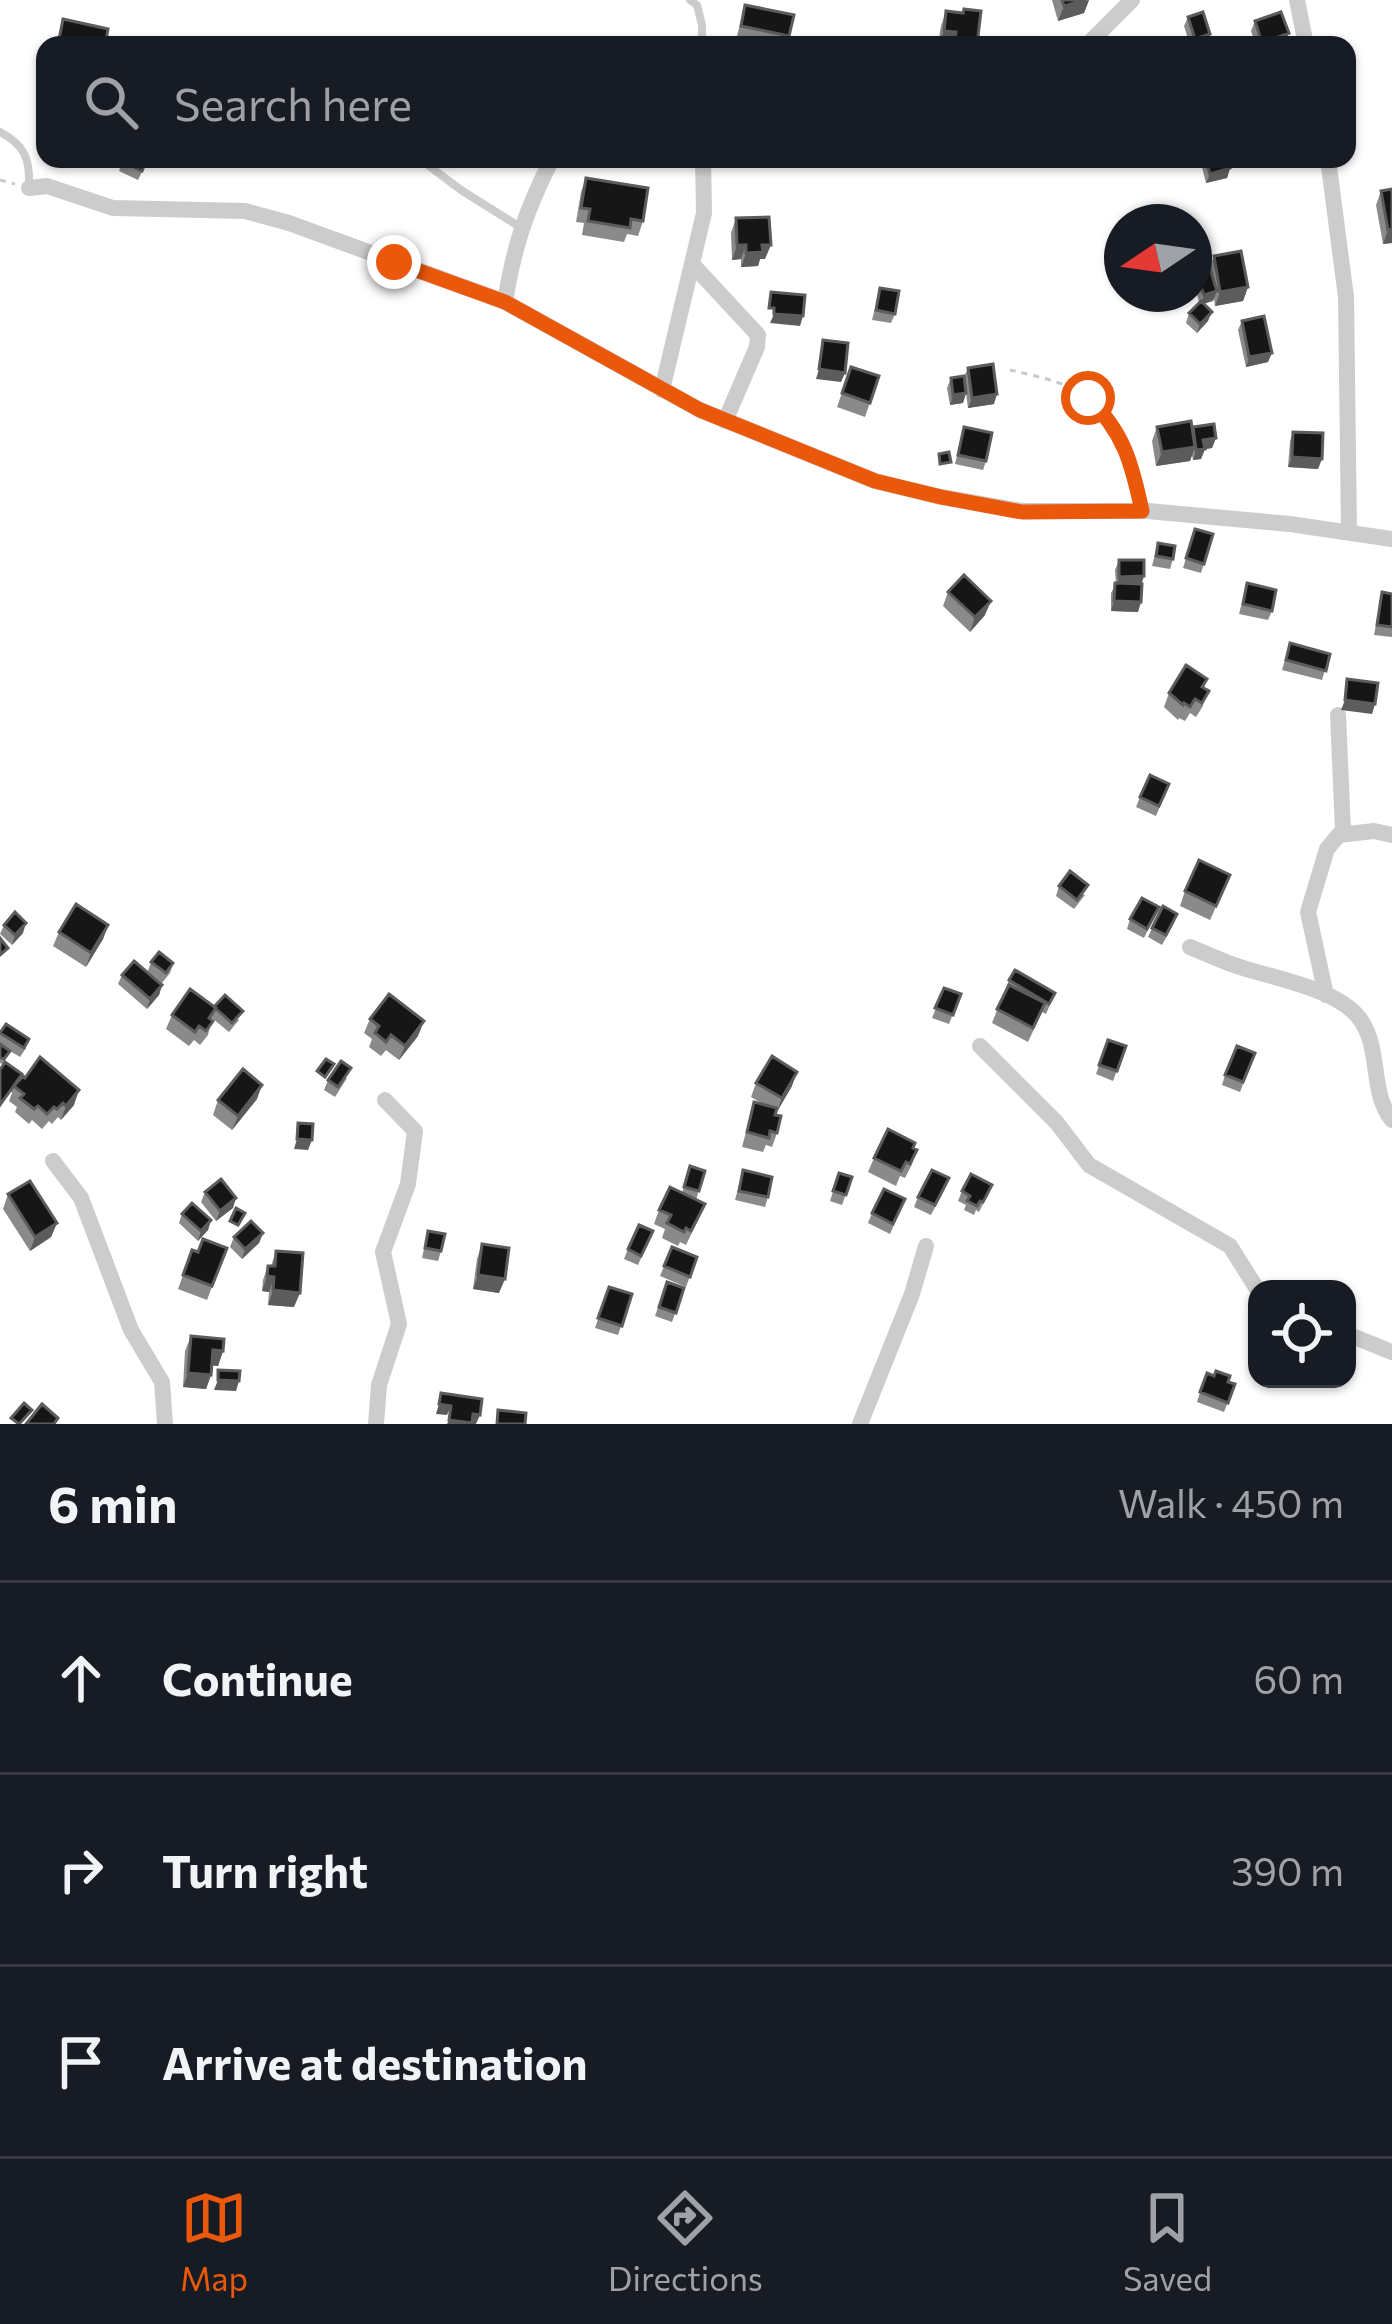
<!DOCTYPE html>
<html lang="en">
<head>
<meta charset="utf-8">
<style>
  :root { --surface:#171b24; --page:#242831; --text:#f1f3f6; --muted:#9ea1a6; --line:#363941; --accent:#ea580c }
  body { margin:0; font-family:Commissioner,sans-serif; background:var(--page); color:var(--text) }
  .controls { position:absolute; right:36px; bottom:36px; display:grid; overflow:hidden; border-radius:24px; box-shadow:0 3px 9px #0004 }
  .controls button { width:108px; height:108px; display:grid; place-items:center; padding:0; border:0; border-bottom:3px solid var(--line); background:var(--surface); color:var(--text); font:60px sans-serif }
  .compass { position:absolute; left:1104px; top:204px; width:108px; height:108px; border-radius:50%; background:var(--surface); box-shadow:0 3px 9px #0004; rotate:257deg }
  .stop { position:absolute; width:36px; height:36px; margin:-27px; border:9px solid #ea580c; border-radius:50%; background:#fff }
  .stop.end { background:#ea580c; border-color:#fff; box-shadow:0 3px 12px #0008 }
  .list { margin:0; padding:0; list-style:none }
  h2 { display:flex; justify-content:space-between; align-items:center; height:156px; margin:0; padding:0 48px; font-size:51px }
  h2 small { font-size:39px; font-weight:400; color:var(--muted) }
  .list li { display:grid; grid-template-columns:78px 1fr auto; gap:36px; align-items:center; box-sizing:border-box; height:192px; padding:0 48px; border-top:3px solid var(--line) }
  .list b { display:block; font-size:45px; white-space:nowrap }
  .list em { font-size:39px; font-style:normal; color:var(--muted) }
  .icon { flex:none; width:66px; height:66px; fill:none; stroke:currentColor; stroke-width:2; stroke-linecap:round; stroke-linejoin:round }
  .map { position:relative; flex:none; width:1392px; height:1424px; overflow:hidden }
  .search { position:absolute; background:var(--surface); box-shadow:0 3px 9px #0004; left:36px; right:36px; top:36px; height:132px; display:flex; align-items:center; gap:30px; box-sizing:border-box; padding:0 42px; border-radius:24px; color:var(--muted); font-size:45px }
  .sheet { height:732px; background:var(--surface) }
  nav { display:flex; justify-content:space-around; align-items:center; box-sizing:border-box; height:168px; border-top:3px solid var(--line); background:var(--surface); font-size:33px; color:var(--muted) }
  nav a { display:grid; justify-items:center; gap:6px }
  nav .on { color:var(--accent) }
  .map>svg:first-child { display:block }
</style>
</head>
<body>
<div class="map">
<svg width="1392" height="1424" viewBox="0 0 1392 1424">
  <rect width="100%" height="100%" fill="#fff"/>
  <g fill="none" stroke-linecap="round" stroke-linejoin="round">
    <path stroke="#c9c9c9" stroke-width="3" stroke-dasharray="6 6" stroke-linecap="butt" d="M0,180L15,184
      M1010,370C1027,374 1047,378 1064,385C1112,404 1129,452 1139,498"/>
    <path stroke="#ccc" stroke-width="8" d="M690,0L697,5L702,25V45
      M0,132C25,145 30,159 29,186
      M429,166L461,190L520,227"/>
    <path stroke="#ccc" stroke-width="16" d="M1297,0L1306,45
      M1087,45L1132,0
      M1328,159L1346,297L1349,531
      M29,188L47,186L113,208L245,211L289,223L505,302L700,410L875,481L941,497L1022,511H1148L1290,524L1392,539
      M693,265L758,335L757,347L725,421
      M505,302C514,246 526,210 552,159
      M662,390L704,213L703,159
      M1339,835L1374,831L1392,835
      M1190,947C1205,953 1219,960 1234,965C1270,978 1341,988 1362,1022C1381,1052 1370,1093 1392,1120
      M1326,995L1308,912L1327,849L1343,830L1338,715
      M980,1046L1057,1123L1089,1165L1230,1246L1257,1289
      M53,1161L81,1198L131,1330L162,1382L165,1424
      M1347,1334L1392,1352
      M376,1424L379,1385L399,1324L383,1252L408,1184L415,1131L385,1100
      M860,1424L912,1294L926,1246"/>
  </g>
  <path fill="#8a8a8a" d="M1052,0H1089L1084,13L1058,21Z
    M745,5L789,36L786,45H758L736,40Z
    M946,11L962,13L977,45H938L941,26Z
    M1188,17L1207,44L1190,45L1184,26Z
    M1255,21L1285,43L1280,45H1256L1251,31Z
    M123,159H148L138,180L119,171Z
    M403,159H422L419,165Z
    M618,159H639L638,164Z
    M1203,159H1228L1230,168L1227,178L1206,183L1201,163Z
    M586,178L643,221L638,236L627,234L624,242L582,235L584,223L576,222L581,192Z
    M1381,191L1392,243L1383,244L1376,205Z
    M736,218L765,259H760L758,266L741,267V259L732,260L731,233Z
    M1214,256L1248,287L1243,301L1215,306L1214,299L1204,304L1208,321L1197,333L1186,323L1189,313L1199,303L1194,280L1196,273L1209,269Z
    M880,288L895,314L891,323L872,320Z
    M1242,321L1268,362L1246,367L1238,330Z
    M851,367L879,376L865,417L837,407Z
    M968,368L994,404L968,408L966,393L963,403L950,405L947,388L951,378L964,377Z
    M964,427L986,461L983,470L955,464Z
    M1157,427L1192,429L1216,438L1212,448L1205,449L1201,459L1193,460L1192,455L1190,461L1156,466L1152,441Z
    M1293,432L1318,469L1288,467L1290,441Z
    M1195,529L1213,534L1201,573L1183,568Z
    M1158,543L1173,559L1170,569L1152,566Z
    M1119,560L1141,584L1138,612L1111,611V593L1116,584L1115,570Z
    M1247,583L1272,611L1268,620L1239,614Z
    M948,592L985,615L970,632L943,606Z
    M1382,592L1392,594V637L1374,635Z
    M1290,643L1330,654L1322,680L1282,670Z
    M1207,679L1204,688L1203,706L1196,717L1190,713L1185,721L1179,718L1178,720L1164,707L1169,693Z
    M1169,784L1156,816L1136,807L1140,797Z
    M1059,886L1085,895L1074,909L1056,896Z
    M1224,889L1210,920L1180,906L1185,891Z
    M1159,907L1144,938L1127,929L1130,919Z
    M1174,923L1162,945L1148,937L1152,928Z
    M4,925L23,933L12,945L0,934Z
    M108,925L103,939L86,967L53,946L59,932Z
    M151,962L173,963L170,973L162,983L148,971Z
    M122,975L162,985L159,995L147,1009L118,984Z
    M1009,980L1055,993L1046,1014L1042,1012L1028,1042L992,1023Z
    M944,988L961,994L949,1024L932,1018Z
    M215,1006L239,1020L229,1032L212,1018L208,1035L200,1045L194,1040L189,1046L166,1029L172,1015Z
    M370,1019L418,1036L399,1060L386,1050L381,1056L369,1047L372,1039L364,1033Z
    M0,1034L26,1048L20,1057L10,1051L2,1064L0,1063Z
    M1108,1040L1126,1046L1113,1081L1096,1074Z
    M1255,1053L1240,1092L1222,1085L1225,1075Z
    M0,1070L20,1080L74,1105L61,1120L58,1117L52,1124L49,1121L42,1129L32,1120L29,1124L15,1112L17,1107L9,1101L12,1093Z
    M347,1078L335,1097L324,1090L328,1080Z
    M756,1083L792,1086L776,1112L777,1133L772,1147L766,1145L763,1152L742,1147L754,1102L763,1104L751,1097Z
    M257,1099L232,1130L213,1115L218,1100Z
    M913,1148L917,1150L912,1164L905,1178L900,1176L896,1186L868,1172L874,1158Z
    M690,1166L705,1171L696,1200L699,1218L686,1245L680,1242L678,1246L662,1238L665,1229L654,1224L659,1210L682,1193Z
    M743,1170L768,1197L765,1207L735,1200Z
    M839,1173L852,1177L842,1205L830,1201Z
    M945,1188L931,1215L914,1207L918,1197Z
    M962,1191L988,1194L979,1212L976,1210L974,1215L964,1210L966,1205L958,1201Z
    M205,1192L233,1208L216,1221L201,1202Z
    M8,1194L57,1223L51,1237L30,1251L3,1209Z
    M905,1199L890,1234L868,1223L872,1213Z
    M182,1214L211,1220L208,1230L198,1241L179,1223Z
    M428,1231L441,1251L438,1261L422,1258Z
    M653,1231L638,1265L624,1259L628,1249Z
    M263,1233L259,1243L242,1259L230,1247L234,1237Z
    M482,1244L499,1293L473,1289L477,1259Z
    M672,1247L697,1257L686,1287L660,1276Z
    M227,1248L207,1300L178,1289L192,1250L198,1252Z
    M276,1251L294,1307L268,1305L269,1292L262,1291L263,1280L268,1266H271Z
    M667,1282L684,1288L672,1322L655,1316Z
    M609,1287L632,1294L618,1335L595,1328Z
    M191,1336L223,1351L218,1366L211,1365V1375L206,1389L183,1387L185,1351Z
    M1228,1382L1235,1384L1224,1412L1197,1402L1200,1392Z"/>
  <path fill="#5c5c5c" d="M1089,0L1084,13L1058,21L1064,6Z
    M944,31L956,32L951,45H938Z
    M1289,33L1285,43L1280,45H1261L1262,43Z
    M1210,34L1207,44L1193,45L1195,39Z
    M1230,168L1227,178L1206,183L1210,174Z
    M1392,229V243L1383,244L1388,230Z
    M737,245H746L741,259L732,260Z
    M762,245H771L765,259H760L758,266L741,267L746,253Z
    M1248,287L1243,301L1215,306L1220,292Z
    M1217,291L1213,301L1200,305L1204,295Z
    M1212,312L1208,321L1197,333L1200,324Z
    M774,314L803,316L800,326L770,323Z
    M1272,353L1268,362L1246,367L1249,357Z
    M819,369L845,373L841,382L816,379Z
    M966,393L963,403L950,405L953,395Z
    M997,394L994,404L968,408L972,398Z
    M1216,438L1212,448L1200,450L1203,440Z
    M1195,447L1190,461L1156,466L1162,452Z
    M1205,449L1201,459L1193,460L1196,450Z
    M1292,457L1322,459L1318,469L1288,467Z
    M1144,576L1141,586H1116L1119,577Z
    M991,601L985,615L970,632L975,617Z
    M1114,601L1141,602L1138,612L1111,611Z
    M1345,700L1375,704L1372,714L1341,710Z
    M26,923L23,933L12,945L15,935Z
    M108,925L103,939L86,967L91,953Z
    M162,985L159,995L147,1009L150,999Z
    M424,1021L418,1036L399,1060L405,1046Z
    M797,1072L792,1086L777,1112L782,1098Z
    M262,1085L257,1099L232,1130L238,1116Z
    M79,1090L74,1105L61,1120L66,1106Z
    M297,1139L312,1140L308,1150L294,1149Z
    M236,1198L233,1208L216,1221L220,1211Z
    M211,1220L208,1230L198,1241L201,1231Z
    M57,1223L51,1237L30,1251L35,1237Z
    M263,1233L259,1243L242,1259L245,1249Z
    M478,1275L505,1279L499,1293L473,1289Z
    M267,1276L274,1277L269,1292L262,1291Z
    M273,1290L300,1293L294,1307L268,1305Z
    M213,1350L223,1351L218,1366L207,1365Z
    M188,1373L211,1375L206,1389L183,1387Z
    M218,1380L239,1381L236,1391L214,1390Z
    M439,1404L451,1406L447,1415L436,1414Z
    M473,1414L480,1415L476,1424H447L449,1420Z"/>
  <path fill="#161616" stroke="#5c5c5c" stroke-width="3" d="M1062,0H1086L1064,6Z
    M745,5L794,15L789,36L741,26Z
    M964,9L981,11L977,45H954L956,32L944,31L946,11L963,13Z
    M1203,12L1210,34L1195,39L1188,17Z
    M1281,12L1289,33L1262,43L1255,21Z
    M63,19L108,29L105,45H58Z
    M123,159H147L142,171L122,161Z
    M1206,159H1228L1230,168L1210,174Z
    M586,178L648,188L643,221L631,219L630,228L588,221L590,209L581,208Z
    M1392,189V229L1388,230L1381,191Z
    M769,217L771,245H762L763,252L746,253V245H737L736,218Z
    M1241,251L1248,287L1220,292L1214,256Z
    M1210,269L1217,291L1204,295L1196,273Z
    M880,288L899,291L895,314L876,310Z
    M771,292L805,295L803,316L774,314V308H769Z
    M1201,301L1212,312L1200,324L1189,313Z
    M1264,316L1272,353L1249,357L1242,321Z
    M823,340L848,343L845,373L819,369Z
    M993,364L997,394L972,398L968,368Z
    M851,367L879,376L870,403L842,393Z
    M964,376L966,393L953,395L951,378Z
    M1191,421L1195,447L1162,452L1157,427Z
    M1214,424L1216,438L1203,440L1205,449L1196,450L1193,427Z
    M964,427L992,433L986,461L958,455Z
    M1293,432L1323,433L1322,459L1292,457Z
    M949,452L951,462L940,464L939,454Z
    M1195,529L1213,534L1204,564L1186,558Z
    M1158,543L1175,546L1173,559L1156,556Z
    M1119,560H1144V576L1119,577Z
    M964,575L991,601L975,617L948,592Z
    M1115,583L1142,584L1141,602L1114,601Z
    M1247,583L1276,590L1272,611L1243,604Z
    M1382,592L1392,594V627L1377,625Z
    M1290,643L1330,654L1326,671L1286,660Z
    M1186,665L1207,679L1202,687L1209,691L1202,703L1195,699L1190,707L1184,703L1183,705L1169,693Z
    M1347,679L1378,683L1375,704L1345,700Z
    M1150,775L1169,784L1159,806L1140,797Z
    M1199,860L1230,875L1216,906L1185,891Z
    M1070,871L1088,885L1077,900L1059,886Z
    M1142,898L1159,907L1147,929L1130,919Z
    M76,904L108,925L91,953L59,932Z
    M1163,906L1177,914L1166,935L1152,928Z
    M15,912L26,923L15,935L4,925Z
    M0,938L8,948L0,955Z
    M159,952L173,963L166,973L151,962Z
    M134,961L162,985L150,999L122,975Z
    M1015,970L1055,993L1049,1004L1009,980Z
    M1009,985L1045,1003L1033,1028L997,1009Z
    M944,988L961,994L953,1015L935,1008Z
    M190,989L216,1008L209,1018L213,1021L206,1031L199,1026L195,1032L172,1015Z
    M389,994L424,1021L405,1046L391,1035L386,1042L375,1033L379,1026L370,1019Z
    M225,995L243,1011L232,1023L214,1007Z
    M6,1024L29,1039L24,1048L0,1033Z
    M1108,1040L1126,1046L1117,1071L1099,1065Z
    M0,1044L10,1051L4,1059L0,1057Z
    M1237,1046L1255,1053L1243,1082L1225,1075Z
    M772,1056L797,1072L782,1098L756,1083Z
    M40,1057L79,1090L66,1106L63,1103L57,1109L54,1107L47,1114L38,1106L34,1109L20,1098L24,1094L14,1086L23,1076L25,1078Z
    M326,1059L334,1064L325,1077L317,1071Z
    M341,1061L351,1068L338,1087L328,1080Z
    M5,1062L22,1074L0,1105V1070Z
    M243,1069L262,1085L238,1116L218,1100Z
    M754,1102L777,1108L775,1115L781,1116L777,1133L770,1131L769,1138L747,1132Z
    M298,1123L313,1124L312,1140L297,1139Z
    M888,1129L915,1143L913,1148L917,1150L910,1164L906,1162L901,1171L874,1158Z
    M690,1166L705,1171L699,1191L684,1187Z
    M743,1170L772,1177L768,1197L739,1191Z
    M932,1170L949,1178L935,1205L918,1197Z
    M839,1173L852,1177L846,1195L833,1191Z
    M971,1174L992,1185L983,1202L980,1201L977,1206L967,1201L970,1196L962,1191Z
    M221,1179L236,1198L220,1211L205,1192Z
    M30,1181L57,1223L35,1237L8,1194Z
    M670,1187L705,1204L691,1231L686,1228L684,1232L667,1223L671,1215L659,1210Z
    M884,1189L905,1199L893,1224L872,1213Z
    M192,1203L211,1220L201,1231L182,1214Z
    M236,1208L245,1213L238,1225L230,1221Z
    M251,1221L263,1233L245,1249L234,1237Z
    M639,1225L653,1231L641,1256L628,1249Z
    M428,1231L445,1234L441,1251L425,1248Z
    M203,1239L227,1248L212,1286L183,1275L192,1250L198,1252Z
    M482,1244L509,1248L505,1279L478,1275Z
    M672,1247L697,1257L690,1277L664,1266Z
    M276,1251L303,1253L300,1293L273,1290L274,1277L267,1276L268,1266H275Z
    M667,1282L684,1288L676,1313L659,1307Z
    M609,1287L632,1294L622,1326L598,1318Z
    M191,1336L224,1339L223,1351L213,1350L211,1375L188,1373Z
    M218,1370L240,1371L239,1381L218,1380Z
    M1216,1371L1230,1376L1228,1382L1235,1384L1228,1403L1200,1392L1207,1373L1214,1376Z
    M441,1393L482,1399L480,1415L473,1414L472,1423L449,1420L451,1406L439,1404Z
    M24,1403L32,1410L19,1424L11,1418Z
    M42,1404L58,1418L54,1424H26Z
    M498,1410L526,1413L525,1424H497Z"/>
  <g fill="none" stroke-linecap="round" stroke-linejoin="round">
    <path stroke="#ea580c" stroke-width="15" d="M394,262L505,302L700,410L875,481L941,497L1022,512L1142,511C1132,464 1124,432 1088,398"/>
  </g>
</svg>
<div class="controls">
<button><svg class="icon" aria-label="locate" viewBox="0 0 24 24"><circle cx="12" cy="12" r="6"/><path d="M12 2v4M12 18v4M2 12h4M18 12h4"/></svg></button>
</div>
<svg class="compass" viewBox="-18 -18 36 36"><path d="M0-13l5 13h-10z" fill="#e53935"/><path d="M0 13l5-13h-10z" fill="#9ea1a6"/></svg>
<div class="stop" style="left:1088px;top:398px"></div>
<div class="stop end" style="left:394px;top:262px"></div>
<div class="search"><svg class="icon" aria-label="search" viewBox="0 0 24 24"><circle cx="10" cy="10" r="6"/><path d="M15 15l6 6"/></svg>Search here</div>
</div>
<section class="sheet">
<h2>6 min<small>Walk · 450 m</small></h2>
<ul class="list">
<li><svg class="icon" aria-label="ahead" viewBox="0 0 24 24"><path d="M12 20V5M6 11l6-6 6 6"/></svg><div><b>Continue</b></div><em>60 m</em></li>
<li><svg class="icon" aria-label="right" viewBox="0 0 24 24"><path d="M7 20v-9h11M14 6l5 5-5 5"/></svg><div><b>Turn right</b></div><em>390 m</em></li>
<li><svg class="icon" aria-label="arrive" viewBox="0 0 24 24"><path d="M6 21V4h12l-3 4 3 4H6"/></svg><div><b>Arrive at destination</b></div></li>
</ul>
</section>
<nav>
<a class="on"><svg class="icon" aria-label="map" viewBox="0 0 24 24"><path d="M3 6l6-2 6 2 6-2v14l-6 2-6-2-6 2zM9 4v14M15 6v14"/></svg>Map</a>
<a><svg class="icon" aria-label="directions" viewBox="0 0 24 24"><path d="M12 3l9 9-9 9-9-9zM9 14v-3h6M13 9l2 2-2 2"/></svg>Directions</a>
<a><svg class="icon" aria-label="saved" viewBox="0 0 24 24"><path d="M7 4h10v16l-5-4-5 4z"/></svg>Saved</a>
</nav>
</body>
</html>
